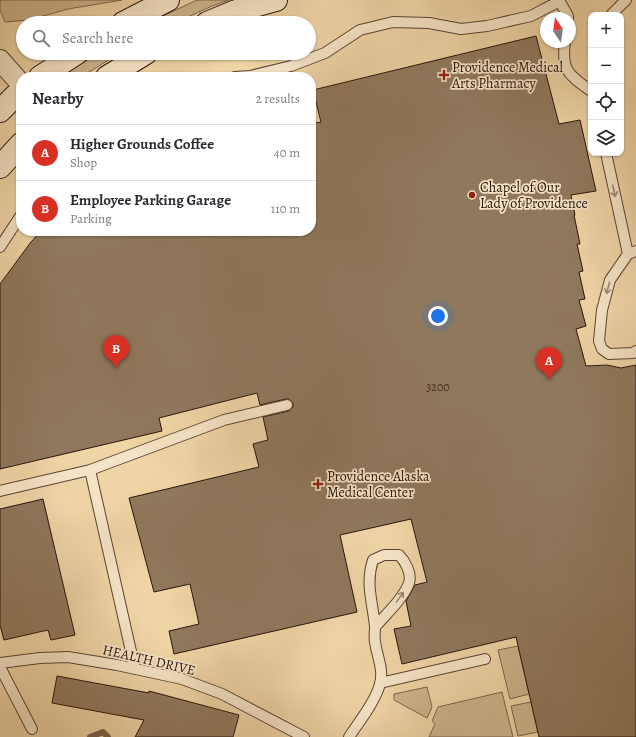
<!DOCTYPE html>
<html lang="en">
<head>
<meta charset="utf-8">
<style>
  :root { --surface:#fff; --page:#f7f7f7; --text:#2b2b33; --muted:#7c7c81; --line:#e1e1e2; --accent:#d93025 }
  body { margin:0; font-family:Alegreya,serif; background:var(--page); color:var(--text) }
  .controls { position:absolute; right:12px; top:12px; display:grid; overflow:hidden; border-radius:8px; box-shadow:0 1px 3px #0004 }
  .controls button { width:36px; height:36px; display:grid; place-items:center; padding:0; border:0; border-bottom:1px solid var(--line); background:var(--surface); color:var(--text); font:20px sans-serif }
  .compass { position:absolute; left:540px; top:12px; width:36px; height:36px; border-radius:50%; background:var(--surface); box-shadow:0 1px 3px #0004; rotate:347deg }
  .you { position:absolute; left:438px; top:316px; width:14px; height:14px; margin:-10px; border:3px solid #fff; border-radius:50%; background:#1a73e8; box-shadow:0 0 0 6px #1a73e833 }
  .badge { display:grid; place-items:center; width:26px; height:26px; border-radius:50%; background:var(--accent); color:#fff; font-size:13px; font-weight:700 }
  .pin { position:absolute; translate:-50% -33px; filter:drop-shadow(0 1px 2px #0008) }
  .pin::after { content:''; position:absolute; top:21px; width:14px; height:12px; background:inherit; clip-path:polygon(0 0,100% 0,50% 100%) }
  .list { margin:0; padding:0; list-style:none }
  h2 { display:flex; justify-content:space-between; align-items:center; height:52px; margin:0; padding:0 16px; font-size:17px }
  h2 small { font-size:13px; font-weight:400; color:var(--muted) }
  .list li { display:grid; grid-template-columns:26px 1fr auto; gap:12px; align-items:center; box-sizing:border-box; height:56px; padding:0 16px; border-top:1px solid var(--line) }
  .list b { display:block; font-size:15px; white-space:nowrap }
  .list p { margin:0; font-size:13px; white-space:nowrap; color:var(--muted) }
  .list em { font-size:13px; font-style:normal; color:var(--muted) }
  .icon { flex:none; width:22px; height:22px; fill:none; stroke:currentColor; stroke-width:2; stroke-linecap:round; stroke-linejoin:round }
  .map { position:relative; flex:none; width:636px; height:737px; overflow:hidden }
  .search { position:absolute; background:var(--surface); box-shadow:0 1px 3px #0004; left:16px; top:16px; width:300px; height:44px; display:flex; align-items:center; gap:10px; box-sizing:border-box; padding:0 14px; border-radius:22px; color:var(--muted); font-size:15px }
  .panel { position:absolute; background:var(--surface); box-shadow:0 1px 3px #0004; left:16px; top:72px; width:300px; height:164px; border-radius:16px }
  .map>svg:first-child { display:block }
</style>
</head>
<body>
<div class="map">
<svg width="636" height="737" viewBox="0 0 636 737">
  <rect width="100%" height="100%" fill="#efd4a6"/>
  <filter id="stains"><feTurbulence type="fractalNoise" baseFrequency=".005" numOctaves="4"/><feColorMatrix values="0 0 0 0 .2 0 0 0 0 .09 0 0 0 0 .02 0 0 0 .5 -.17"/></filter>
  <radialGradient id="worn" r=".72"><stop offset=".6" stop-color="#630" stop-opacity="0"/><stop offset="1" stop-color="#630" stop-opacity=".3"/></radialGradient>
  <path fill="#ceb38c" stroke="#7c644c" d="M0,0H122L68,9L29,20L5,22L0,10Z
    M197,0H229L212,6L175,23H148Z
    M98,53H120L81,77L69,76L70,71Z
    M518,646L529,694L510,699L498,650Z
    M427,687L432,707L427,718L394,700V694Z
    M502,692L513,737H429L435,724L432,721L438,707Z
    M531,702L538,732L518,736L511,706Z"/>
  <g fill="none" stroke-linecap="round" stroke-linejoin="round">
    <path stroke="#786048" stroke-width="6" d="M90,737L103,732L108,737"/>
  </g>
  <path fill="#90785c" stroke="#2a140b" d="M536,36L559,124L580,120L596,191L571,195L575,215H574L580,244H577L583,271L579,272L585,299L579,300L586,326L576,329L586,366L607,365L621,368L636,365V737H539L516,637L402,664L394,629L411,626L406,601L415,585L427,582L411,519L340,535L357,612L174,654L169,631L199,624L190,584L154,592L129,498L259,467L253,444L268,440L263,417L289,411L293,407V403L289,399H286L260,405L257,393L159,418L162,431L0,469V284L31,242L41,231H311V124L321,122L313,90Z
    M43,499L75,635L51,640L48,630L4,640L0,625V509Z
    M57,676L149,693V691L239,715L233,737H135L144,720L52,703Z"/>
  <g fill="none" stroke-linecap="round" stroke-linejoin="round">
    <g stroke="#5b4432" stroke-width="12">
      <path id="service" d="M559,0L568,16V18
        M611,15L626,0
        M565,42C561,71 569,75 591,91
        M235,77L250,76L291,66L325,53L360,30L393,22L429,23L461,29L487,26L531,16L554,4L556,0
        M606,153L628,254
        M0,247L21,215
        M636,251L628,254L610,280L602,310L599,341L602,349L609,354L633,353L636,351
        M90,470L224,420L287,405
        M0,491L90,470L135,669
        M0,663L40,658L68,657L117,665L182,679L222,694L304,737
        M0,667L32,729
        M380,683L485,659
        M349,737C359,722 375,702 380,684C384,670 377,656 375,642C374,637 375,632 375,627C373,603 365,584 373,560L384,555H399C405,561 412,573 409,583C403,599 386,614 375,627"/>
    </g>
    <g stroke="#5b4432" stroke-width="22">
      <path id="minor" d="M0,60L21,84"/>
    </g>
    <g stroke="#2a140b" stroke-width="24">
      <path id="secondary" d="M123,23L168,0
        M207,23L236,11L276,0
        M40,77L77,53
        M107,77L146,53
        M0,111L21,90
        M0,167L21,144"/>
    </g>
    <use href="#service" stroke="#f5e3c5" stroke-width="10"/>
    <use href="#minor" stroke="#f5e3c5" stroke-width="20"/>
    <use href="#secondary" stroke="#f5e3c5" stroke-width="22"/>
  </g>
  <defs><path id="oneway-shaft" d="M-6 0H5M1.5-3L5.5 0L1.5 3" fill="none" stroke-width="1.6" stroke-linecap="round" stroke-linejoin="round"/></defs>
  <g stroke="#9a8671">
    <use href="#oneway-shaft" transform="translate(614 191) rotate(78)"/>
    <use href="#oneway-shaft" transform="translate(608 288) rotate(105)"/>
    <use href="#oneway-shaft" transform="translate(400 597) rotate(-54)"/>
  </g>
  <g fill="#8f2418" stroke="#f5e3c5" stroke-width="1.5">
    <path d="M442 69h4v4h4v4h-4v4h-4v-4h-4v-4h4z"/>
    <circle cx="472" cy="195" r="4"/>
    <path d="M316 478h4v4h4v4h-4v4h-4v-4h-4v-4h4z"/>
  </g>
  <g text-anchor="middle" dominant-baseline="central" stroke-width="3.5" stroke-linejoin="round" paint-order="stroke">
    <g font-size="12" fill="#442d1f">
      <text x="438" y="387">3200</text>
    </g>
    <g font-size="14" fill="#2a140b" stroke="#f5e3c5" text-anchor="start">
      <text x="452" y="67">Providence Medical<tspan x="452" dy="16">Arts Pharmacy</tspan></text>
      <text x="480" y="187">Chapel of Our<tspan x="480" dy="16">Lady of Providence</tspan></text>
      <text x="327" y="476">Providence Alaska<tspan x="327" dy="16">Medical Center</tspan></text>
    </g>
    <g font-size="14" fill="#2a140b" stroke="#f5e3c5">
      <text transform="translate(149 660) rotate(13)">HEALTH DRIVE</text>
    </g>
  </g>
  <rect width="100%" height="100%" filter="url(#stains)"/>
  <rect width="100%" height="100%" fill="url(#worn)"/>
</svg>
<div class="controls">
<button>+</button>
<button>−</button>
<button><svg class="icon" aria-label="locate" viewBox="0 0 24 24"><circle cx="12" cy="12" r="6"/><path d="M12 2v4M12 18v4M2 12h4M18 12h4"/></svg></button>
<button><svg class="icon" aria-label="layers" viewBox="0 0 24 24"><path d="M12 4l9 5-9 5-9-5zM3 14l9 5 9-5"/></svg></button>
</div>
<svg class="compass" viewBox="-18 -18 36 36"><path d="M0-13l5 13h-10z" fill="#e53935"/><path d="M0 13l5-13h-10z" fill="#7c7c81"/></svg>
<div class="you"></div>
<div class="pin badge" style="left:549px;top:380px">A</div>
<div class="pin badge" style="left:116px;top:368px">B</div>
<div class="search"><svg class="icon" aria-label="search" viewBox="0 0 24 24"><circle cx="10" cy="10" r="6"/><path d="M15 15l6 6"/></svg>Search here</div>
<section class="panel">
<h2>Nearby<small>2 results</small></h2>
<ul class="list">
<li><span class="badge">A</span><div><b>Higher Grounds Coffee</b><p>Shop</p></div><em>40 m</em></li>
<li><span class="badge">B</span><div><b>Employee Parking Garage</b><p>Parking</p></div><em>110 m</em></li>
</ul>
</section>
</div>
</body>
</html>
